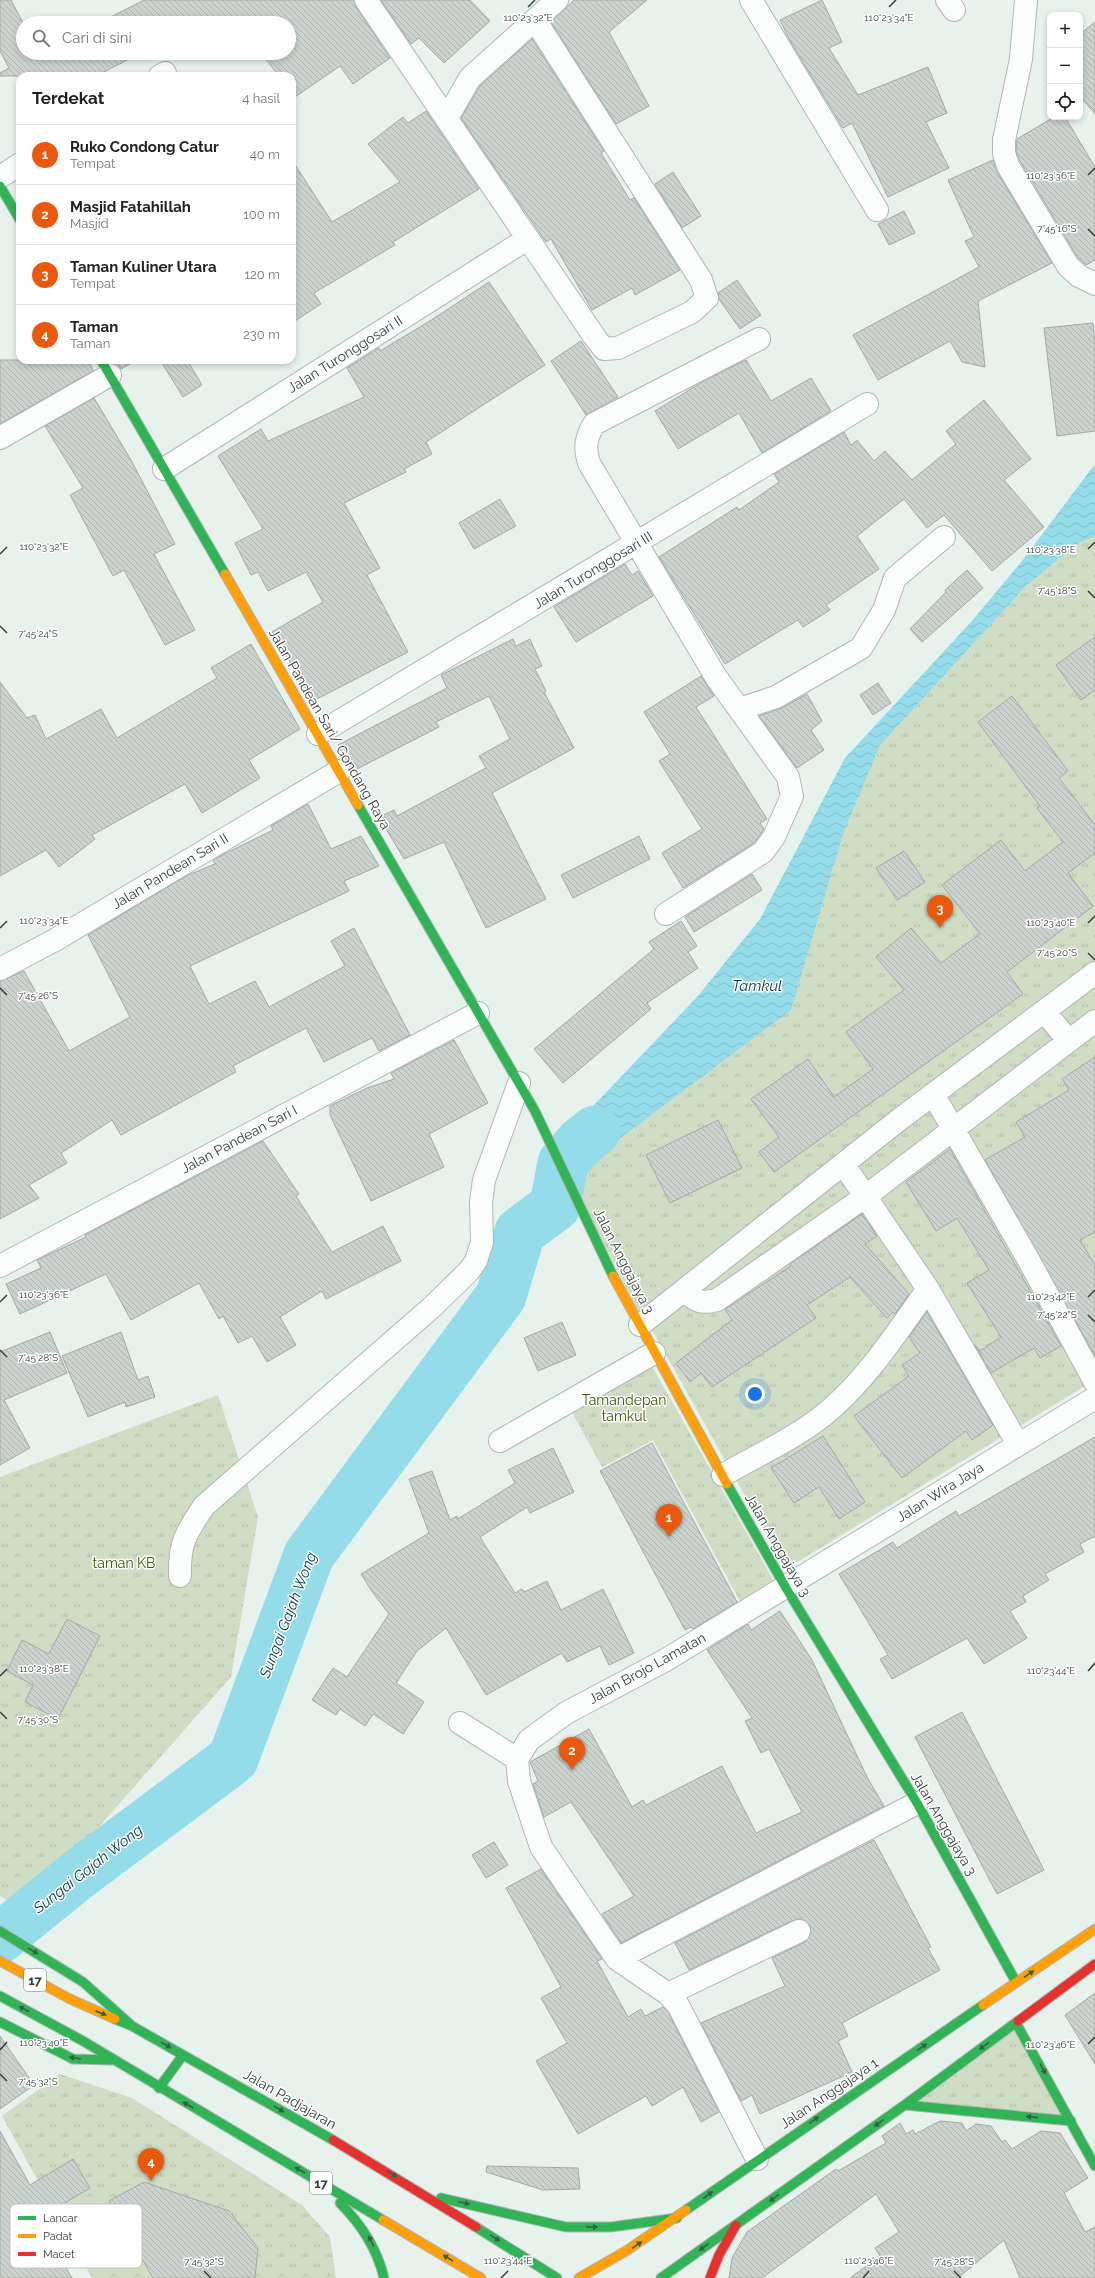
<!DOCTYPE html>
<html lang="id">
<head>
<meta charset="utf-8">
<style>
  :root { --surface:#fff; --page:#f6f6f6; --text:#202124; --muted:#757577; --line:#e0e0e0; --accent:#ea580c }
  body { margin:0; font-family:Raleway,sans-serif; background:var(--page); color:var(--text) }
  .controls { position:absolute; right:12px; top:12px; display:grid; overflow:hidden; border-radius:8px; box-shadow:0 2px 6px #0003 }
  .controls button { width:36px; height:36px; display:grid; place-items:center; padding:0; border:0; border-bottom:1px solid var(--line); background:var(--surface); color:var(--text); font:20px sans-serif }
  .you { position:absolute; left:755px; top:1394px; width:14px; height:14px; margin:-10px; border:3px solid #fff; border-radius:50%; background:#1a73e8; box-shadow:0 0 0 6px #1a73e833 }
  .badge { display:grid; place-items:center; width:26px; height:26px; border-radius:50%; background:var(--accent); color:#fff; font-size:13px; font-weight:700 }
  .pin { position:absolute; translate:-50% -33px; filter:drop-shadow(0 1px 2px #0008) }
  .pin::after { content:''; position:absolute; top:21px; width:14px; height:12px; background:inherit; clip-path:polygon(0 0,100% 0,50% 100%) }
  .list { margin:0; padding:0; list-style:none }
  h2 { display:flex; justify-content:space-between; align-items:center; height:52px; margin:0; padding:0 16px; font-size:17px }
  h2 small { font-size:13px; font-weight:400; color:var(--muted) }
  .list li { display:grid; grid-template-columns:26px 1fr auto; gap:12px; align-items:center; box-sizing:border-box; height:60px; padding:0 16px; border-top:1px solid var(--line) }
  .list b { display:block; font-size:15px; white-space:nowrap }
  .list p { margin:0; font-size:13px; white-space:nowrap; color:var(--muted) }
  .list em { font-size:13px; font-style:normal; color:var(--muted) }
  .icon { flex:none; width:22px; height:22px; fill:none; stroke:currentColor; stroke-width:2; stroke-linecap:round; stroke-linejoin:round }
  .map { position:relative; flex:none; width:1095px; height:2278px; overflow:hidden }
  .search { position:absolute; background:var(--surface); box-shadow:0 2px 6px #0003; left:16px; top:16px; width:280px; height:44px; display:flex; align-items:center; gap:10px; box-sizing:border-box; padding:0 14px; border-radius:22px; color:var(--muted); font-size:15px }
  .panel { position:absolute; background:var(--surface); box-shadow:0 2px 6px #0003; left:16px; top:72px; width:280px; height:292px; border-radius:12px }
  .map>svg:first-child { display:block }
</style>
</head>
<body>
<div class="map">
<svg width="1095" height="2278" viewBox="0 0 1095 2278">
  <defs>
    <pattern id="park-tufts" width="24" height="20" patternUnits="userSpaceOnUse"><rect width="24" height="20" fill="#cfddc4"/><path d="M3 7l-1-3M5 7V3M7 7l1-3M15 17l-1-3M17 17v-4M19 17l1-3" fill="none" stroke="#b2bfa9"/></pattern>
    <pattern id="water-waves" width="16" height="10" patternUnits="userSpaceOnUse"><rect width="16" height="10" fill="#94dcea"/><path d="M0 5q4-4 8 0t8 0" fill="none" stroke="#80bec9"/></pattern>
    <pattern id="building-back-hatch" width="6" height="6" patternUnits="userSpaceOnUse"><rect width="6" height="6" fill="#cbd3ce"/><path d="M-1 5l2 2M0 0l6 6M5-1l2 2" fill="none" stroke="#afb6b2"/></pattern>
  </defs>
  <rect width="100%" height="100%" fill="#e7f2ed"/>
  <path fill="url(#park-tufts)" d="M1095,536V967L641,1317L563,1163L739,1049L876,745L1027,585L1079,543Z
    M1095,976V1380L786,1569L651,1328Z
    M642,1349L775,1583L741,1603L653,1440L602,1467L562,1394Z
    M218,1395L258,1517L231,1677L52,1880L17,1905L0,1896V1477Z
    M1016,2023L1071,2121L906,2104Z
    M60,2074L132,2098L302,2205L330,2237L336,2278H92L2,2116Z"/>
  <path fill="url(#water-waves)" d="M1095,464V536L1079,543L1027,585L880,745L843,834L791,1010L542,1197L536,1166L697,997L760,919L845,758L971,622L1022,561Z"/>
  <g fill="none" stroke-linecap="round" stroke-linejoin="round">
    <path stroke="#94dcea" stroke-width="51" d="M0,1938L79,1874L233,1759L309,1555L501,1296L520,1232L555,1206L563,1163L580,1143L595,1131"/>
  </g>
  <path fill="url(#building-back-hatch)" stroke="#a2aaa6" d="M0,0H11L23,23V53H141L96,76H0V73L9,68L0,51Z
    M144,0H354L356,7L390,58L353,84L340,66L292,99V76H279L261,53H289V23H99Z
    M381,0H470L490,21L444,63L419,38L411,44Z
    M574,0H647L609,32L649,106L616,124L551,22Z
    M822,0L842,42L829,48L858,95L928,67L947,113L926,122L949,168L888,197L852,123L843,128L789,39L780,20Z
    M1095,22V114L1080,96V34Z
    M532,39L604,151L601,153L630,200L634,198L680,270L635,295L632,288L592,310L551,239L546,242L461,118L480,86Z
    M426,111L479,189L393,242L395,245L314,293L321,304L292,323V160L332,222L400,182L368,144L403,117L408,123Z
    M1054,117H1065L1095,167V260L1086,265L1078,258L1020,161L1016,151L1017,139Z
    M993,160L997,172L1052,263L978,301L985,367L962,362L950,341L878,380L853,335L979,267L965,241L974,237L948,180Z
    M673,172L701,216L682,228L655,184Z
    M904,211L915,233L889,245L878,224Z
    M737,280L761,315L740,329L719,299L718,293Z
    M489,282L545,365L426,442L432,454L404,469L406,472L344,503L380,568L367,575L408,652L313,701L272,632L323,602L306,572L268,591L258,572L251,575L235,543L263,529L218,456L261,429L268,441L364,397L347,368L379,348L380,351L433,319Z
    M1093,323L1095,344V431L1057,436L1044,328Z
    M581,341L618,397L586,415L551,361Z
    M0,360H89L93,371L0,424Z
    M115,360H137L121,369Z
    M160,360H187L202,385L183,397Z
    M746,360L771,401L811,378L831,411L762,453L739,413L678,449L655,411L704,381Z
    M94,398L131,460L175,544L154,554L195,630L165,645L124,570L113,576L70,495L83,488L45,426Z
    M984,400L1031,459L1004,480L1044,527L992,571L944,515L927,528L904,499L857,536L879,569L826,605L830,610L803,627L798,620L725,664L659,557L737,507L739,510L779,482L774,474L844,432L851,445L857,440L874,461L885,451L912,480L956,444L946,431Z
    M500,499L516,526L474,549L459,523Z
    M625,564L632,575L638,571L653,596L576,642L554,607Z
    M967,570L983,588L922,642L910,629L946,592L945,590Z
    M1095,637V690L1081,700L1056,665Z
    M513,639L516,646L530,639L542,666L535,669L546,691L544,692L574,748L492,793L546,899L486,928L444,842L404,859L379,817L394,810L397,816L486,768L479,756L510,739L489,696L436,722L439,727L353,771L338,745L447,688L441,675Z
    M251,644L300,729L249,760L260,778L202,813L185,784L92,835L95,839L59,867L46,850L0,876V682L27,718L35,715L46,739L101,709L117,738L217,678L211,668Z
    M701,676L714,696L696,707L767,819L760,823L764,829L754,843L683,888L662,853L702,829L659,761L670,754L644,712Z
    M878,683L891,703L873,715L860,695Z
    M807,694L822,721L811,730L824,750L797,768L759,716L782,708Z
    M1012,696L1068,771L1059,778L1095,825V853L1068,873L1093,906L1007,972L1023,994L774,1172L759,1152L779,1137L751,1099L808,1059L834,1097L873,1069L846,1032L904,990L876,957L911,928L941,963L980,934L942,885L1001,840L1025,871L1063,842L1037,808L1040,806L978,722Z
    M308,804L331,849L361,836L379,866L344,881L349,891L190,966L209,1004L255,981L269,1007L345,966L331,941L354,928L410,1035L379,1051L372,1038L324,1062L306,1028L233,1066L236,1072L121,1135L112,1120L61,1153L67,1163L29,1185L39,1198L0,1219V981L24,971L69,1051L130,1017L88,935L186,876L215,864L213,860L226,853L273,830L271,826Z
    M639,836L650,859L573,898L561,875Z
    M904,851L925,882L897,900L876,868Z
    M752,874L762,890L694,932L685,917Z
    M681,921L697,946L688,952L698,968L647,1003L651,1009L563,1083L534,1049L654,949L649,942Z
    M454,1040L488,1103L429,1134L444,1167L371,1201L330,1115V1106L367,1088L394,1079L391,1073Z
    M1095,1057V1232L1080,1240L1095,1265V1356L985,1160L1025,1137L1016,1122L1069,1090L1062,1079Z
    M718,1120L742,1168L670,1203L646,1155Z
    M263,1141L299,1194L296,1196L332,1252L383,1226L401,1261L326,1299L322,1291L280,1317L296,1345L267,1362L252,1336L238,1343L223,1316L219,1319L199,1283L131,1320L106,1274L20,1314L6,1284L41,1268L37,1260L86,1237L85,1235Z
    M950,1149L1061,1346L1040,1358L1034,1348L991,1373L975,1345L980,1351L1001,1337L967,1283L989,1270L957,1218L936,1231L906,1182Z
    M862,1214L877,1236L865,1244L909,1294L895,1314L893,1312L887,1318L850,1277L807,1305L816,1318L712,1387L701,1373L690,1382L676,1363L732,1320L725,1309L791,1266L790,1264Z
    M927,1312L993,1425L972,1440L966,1431L902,1478L854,1416L909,1376L902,1365L920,1353L909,1337Z
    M562,1322L576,1355L538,1371L524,1338Z
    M50,1332L67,1373L4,1400L30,1448L0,1465V1352Z
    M121,1332L138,1380L148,1376L155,1397L126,1407L125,1402L88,1417L62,1356Z
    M823,1436L865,1502L839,1519L819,1487L794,1503L771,1468Z
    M1095,1437V1536L1080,1544L1084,1552L1045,1574L1049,1580L1023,1596L1026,1602L1010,1611L1027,1638L984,1664L967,1638L892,1679L880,1659L888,1655L839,1574L893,1542L897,1548L956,1511L959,1516Z
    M652,1443L737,1602L693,1629L691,1627L685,1630L600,1471Z
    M553,1448L574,1492L530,1513L527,1507L480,1537L515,1593L522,1589L524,1592L547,1581L561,1610L603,1589L634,1653L609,1665L600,1646L567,1662L562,1653L486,1695L446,1628L417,1651L396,1683L424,1702L403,1734L373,1714L365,1726L340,1709L336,1715L312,1700L333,1668L347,1677L389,1614L373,1593L361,1574L429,1533L409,1479L432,1471L450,1520L457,1516L458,1519L515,1483L508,1470Z
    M780,1611L812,1660L867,1777L884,1806L621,1943L602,1914L634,1896L571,1802L544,1817L533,1784L538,1781L530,1762L589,1729L632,1807L643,1800L646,1805L722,1766L756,1833L802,1812L769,1749L761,1753L745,1721L752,1718L707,1650L748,1624L751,1630Z
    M67,1619L100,1636L58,1719L25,1702L33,1685L7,1671L22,1640L49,1654Z
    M962,1712L1044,1870L997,1894L915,1737Z
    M874,1840L931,1947L928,1948L940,1970L842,2023L848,2036L838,2041L852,2072L760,2114L752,2095L741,2101L701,2023L785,1986L772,1958L805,1942L811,1932L810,1925L800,1919L794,1920L689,1970L675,1943Z
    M494,1842L508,1865L486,1878L472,1855Z
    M541,1869L602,1959L597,1961L628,2017L641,2009L645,2016L663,2007L668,2012L719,2112L701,2122L683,2087L652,2106L646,2096L578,2134L536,2061L567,2043L541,1998L561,1987L506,1888Z
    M1095,1993V2064L1065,2015Z
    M0,2036L34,2085L0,2109Z
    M940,2121L962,2123L966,2131L976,2124L991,2126L1002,2142L1005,2140L1012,2149L1041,2131L1060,2133L1088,2178L1064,2193L1085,2232L1095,2227V2278H1020L1004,2240L958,2278H850L880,2256L875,2248L899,2232L876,2194L762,2278H729L732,2258L747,2232L836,2169L838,2171L886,2143L882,2136L900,2123L906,2134L913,2130L915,2134Z
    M0,2131L30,2185L73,2159L90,2188L38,2219L72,2278H0Z
    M487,2166L578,2168L580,2189L543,2190L486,2172Z
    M144,2182L229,2211L258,2248L255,2278H153L109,2201Z"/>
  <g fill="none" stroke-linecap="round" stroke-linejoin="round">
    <g stroke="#afb8b4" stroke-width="24">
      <path id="street" d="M366,0L596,339L604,349L618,348L692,312L707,298L701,280L535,20
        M751,0L877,210
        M947,0L954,10
        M1026,0L1021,59L1004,140V153L1008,166L1068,266L1079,276L1095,284
        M160,76L165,73
        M447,118L470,78L557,0
        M0,177L20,164
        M0,438L110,375
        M164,469L527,239
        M740,709L776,697L861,648L884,610L895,578L944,537
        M318,734L867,404
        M666,914L763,852L774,837L792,796L788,777L716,677L589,463C584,447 586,438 594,424L759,339
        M0,969L55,940L339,771
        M1044,1011L1068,1040
        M933,1094L1028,1259L1095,1382
        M844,1165L928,1289L1018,1444
        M0,1266L478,1013
        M685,1290C695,1302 702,1304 717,1300L866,1196L1095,1021
        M640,1325L900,1119L1095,973
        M500,1441L654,1353
        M723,1475C759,1454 801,1436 832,1408C871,1374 898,1330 928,1289
        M180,1576C179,1543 186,1533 204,1506L431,1308L469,1271L476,1261L482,1242L481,1202L484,1180L519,1083
        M460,1723L517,1759
        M517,1759L529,1740L566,1713L664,1661L1095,1398
        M517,1759L519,1781L541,1847L617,1959L668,1994L678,2005L757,2159
        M617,1959L917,1803
        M668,1994L799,1931"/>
    </g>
    <g stroke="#afb8b4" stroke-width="11">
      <path id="fast" d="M0,186L20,220
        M101,360L225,574
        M358,805L535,1111L613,1276
        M727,1484L786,1588L917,1803L1016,1982
        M0,1931L83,1982L130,2024
        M0,1996L83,2041L383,2220
        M115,2019L132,2026L333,2140
        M0,2022L73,2059L111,2060
        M1016,2023L1095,2166
        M159,2088L183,2055
        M905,2105L1071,2121
        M441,2198L566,2227H611L677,2218
        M340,2203C362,2225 377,2248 384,2278
        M686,2210L983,2005
        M476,2227L557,2278
        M661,2278L906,2104L1018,2021"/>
    </g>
    <g stroke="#afb8b4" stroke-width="11">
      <path id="slow" d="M225,574L358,805
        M613,1276L727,1484
        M0,1961L70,1999L115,2019
        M983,2005L1095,1929
        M383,2220L481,2278
        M579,2278L626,2251L686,2210"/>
    </g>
    <g stroke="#afb8b4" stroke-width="11">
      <path id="jam" d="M1018,2021L1095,1964
        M333,2140L476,2227
        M710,2278L719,2255L736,2225"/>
    </g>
    <use href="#street" stroke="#fbfdfc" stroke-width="22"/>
    <use href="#fast" stroke="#30b455" stroke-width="9"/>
    <use href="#slow" stroke="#ff9f0a" stroke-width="9"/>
    <use href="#jam" stroke="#e5322d" stroke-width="9"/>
  </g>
  <defs><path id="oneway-solid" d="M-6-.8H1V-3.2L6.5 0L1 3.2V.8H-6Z"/></defs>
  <g fill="#346142">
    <use href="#oneway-solid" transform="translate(33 1951) rotate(31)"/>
    <use href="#oneway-solid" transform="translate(1029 1974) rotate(-34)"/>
    <use href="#oneway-solid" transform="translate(24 2009) rotate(-152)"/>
    <use href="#oneway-solid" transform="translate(101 2013) rotate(23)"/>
    <use href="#oneway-solid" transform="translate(166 2045) rotate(30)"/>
    <use href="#oneway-solid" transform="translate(984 2046) rotate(144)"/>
    <use href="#oneway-solid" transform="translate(922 2047) rotate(-34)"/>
    <use href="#oneway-solid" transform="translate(75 2058) rotate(-170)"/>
    <use href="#oneway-solid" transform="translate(1043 2069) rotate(61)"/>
    <use href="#oneway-solid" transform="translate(188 2105) rotate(-150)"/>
    <use href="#oneway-solid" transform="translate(279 2109) rotate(29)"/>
    <use href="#oneway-solid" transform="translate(1032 2117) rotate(-174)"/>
    <use href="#oneway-solid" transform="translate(814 2120) rotate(-34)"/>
    <use href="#oneway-solid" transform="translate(879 2123) rotate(144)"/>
    <use href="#oneway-solid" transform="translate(300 2170) rotate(-150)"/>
    <use href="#oneway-solid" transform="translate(392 2174) rotate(30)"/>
    <use href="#oneway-solid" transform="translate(708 2195) rotate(-37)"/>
    <use href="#oneway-solid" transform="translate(774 2198) rotate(144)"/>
    <use href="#oneway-solid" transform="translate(464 2203) rotate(12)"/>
    <use href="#oneway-solid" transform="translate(592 2227) rotate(1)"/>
    <use href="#oneway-solid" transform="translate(495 2238) rotate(32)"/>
    <use href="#oneway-solid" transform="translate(371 2241) rotate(-118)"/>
    <use href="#oneway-solid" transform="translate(637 2245) rotate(-34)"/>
    <use href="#oneway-solid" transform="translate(704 2247) rotate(144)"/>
    <use href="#oneway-solid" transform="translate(448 2258) rotate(-148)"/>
  </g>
  <path fill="none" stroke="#353e3a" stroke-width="1.5" d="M528,7L535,0M889,7L896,0M1088,175L1095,168M1088,229L1095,236M1088,549L1095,542M0,554L7,547M1088,591L1095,598M0,626L7,633M1088,923L1095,916M0,928L7,921M1088,953L1095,960M0,988L7,995M1088,1297L1095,1290M0,1302L7,1295M1088,1315L1095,1322M0,1350L7,1357M1088,1671L1095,1663M0,1676L7,1669M0,1712L7,1719M1088,2044L1095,2037M0,2050L7,2042M0,2074L7,2081M204,2271L211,2278M954,2271L961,2278M501,2278L508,2271M863,2278L869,2271"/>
  <g text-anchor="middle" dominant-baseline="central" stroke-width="3" stroke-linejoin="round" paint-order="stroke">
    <g fill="#fefefe" stroke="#717875" stroke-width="1">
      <rect x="24" y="1969" width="22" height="22" rx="3"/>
      <rect x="310" y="2172" width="22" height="22" rx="3"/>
    </g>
    <g font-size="13" font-weight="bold" fill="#353e3a">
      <text x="35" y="1980">17</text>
      <text x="321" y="2183">17</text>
    </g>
    <g font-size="14" fill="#353e3a" stroke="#fefefe">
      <text transform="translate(345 354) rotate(-32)">Jalan Turonggosari II</text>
      <text transform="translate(593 570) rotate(-31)">Jalan Turonggosari III</text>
      <text transform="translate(330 729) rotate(60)">Jalan Pandean Sari/ Gondang Raya</text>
      <text transform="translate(170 871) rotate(-31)">Jalan Pandean Sari II</text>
      <text transform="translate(239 1139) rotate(-28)">Jalan Pandean Sari I</text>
      <text transform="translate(624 1261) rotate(63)">Jalan Anggajaya 3</text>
      <text transform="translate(940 1492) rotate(-32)">Jalan Wira Jaya</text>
      <text transform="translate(778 1545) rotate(60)">Jalan Anggajaya 3</text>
      <text transform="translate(647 1668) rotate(-29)">Jalan Brojo Lamatan</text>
      <text transform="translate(944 1824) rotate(60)">Jalan Anggajaya 3</text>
      <text transform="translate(829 2093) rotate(-34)">Jalan Anggajaya 1</text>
      <text transform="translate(290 2099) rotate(30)">Jalan Padjajaran</text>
    </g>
    <g font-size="14" fill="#3f5506" stroke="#fefefe">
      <text x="624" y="1400">Tamandepan<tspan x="624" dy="16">tamkul</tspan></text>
      <text x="124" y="1563">taman KB</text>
    </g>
    <g font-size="15" font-style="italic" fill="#03353e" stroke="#fefefe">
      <text x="757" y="986">Tamkul</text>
      <text transform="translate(288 1615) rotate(-69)">Sungai Gajah Wong</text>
      <text transform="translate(88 1869) rotate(-38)">Sungai Gajah Wong</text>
    </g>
  </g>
  <rect x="10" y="2204" width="132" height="64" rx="6" fill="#fefefe" stroke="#c2c4c3" stroke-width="1"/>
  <rect x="18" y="2216" width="18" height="4" fill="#30b455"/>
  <rect x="18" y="2234" width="18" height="4" fill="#ff9f0a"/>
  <rect x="18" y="2252" width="18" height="4" fill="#e5322d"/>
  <g font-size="11" fill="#353e3a">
    <text x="43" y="2222">Lancar</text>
    <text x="43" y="2240">Padat</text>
    <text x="43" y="2258">Macet</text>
  </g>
  <g font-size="10" text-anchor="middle" fill="#353e3a" stroke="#fefefe" stroke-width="3" stroke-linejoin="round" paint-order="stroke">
    <text x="528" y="21">110°23'32"E</text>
    <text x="889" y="21">110°23'34"E</text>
    <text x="1051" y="179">110°23'36"E</text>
    <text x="1057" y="232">7°45'16"S</text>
    <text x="44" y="550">110°23'32"E</text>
    <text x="1051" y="553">110°23'38"E</text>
    <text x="1057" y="594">7°45'18"S</text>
    <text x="38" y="637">7°45'24"S</text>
    <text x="44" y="924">110°23'34"E</text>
    <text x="1051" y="926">110°23'40"E</text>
    <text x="1057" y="956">7°45'20"S</text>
    <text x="38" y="999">7°45'26"S</text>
    <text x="44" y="1298">110°23'36"E</text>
    <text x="1051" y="1300">110°23'42"E</text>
    <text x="1057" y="1318">7°45'22"S</text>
    <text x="38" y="1361">7°45'28"S</text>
    <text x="44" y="1672">110°23'38"E</text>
    <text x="1051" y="1674">110°23'44"E</text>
    <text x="38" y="1723">7°45'30"S</text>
    <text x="44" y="2046">110°23'40"E</text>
    <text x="1051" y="2048">110°23'46"E</text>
    <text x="38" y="2085">7°45'32"S</text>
    <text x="508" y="2264">110°23'44"E</text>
    <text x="869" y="2264">110°23'46"E</text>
    <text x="204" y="2265">7°45'32"S</text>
    <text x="954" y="2265">7°45'28"S</text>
  </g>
</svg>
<div class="controls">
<button>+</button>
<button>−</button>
<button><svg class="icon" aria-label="locate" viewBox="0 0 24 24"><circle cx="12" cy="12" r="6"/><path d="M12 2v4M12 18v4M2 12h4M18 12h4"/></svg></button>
</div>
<div class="you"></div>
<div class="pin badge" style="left:669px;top:1537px">1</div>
<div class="pin badge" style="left:572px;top:1770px">2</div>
<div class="pin badge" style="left:940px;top:928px">3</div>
<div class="pin badge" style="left:151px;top:2181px">4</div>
<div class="search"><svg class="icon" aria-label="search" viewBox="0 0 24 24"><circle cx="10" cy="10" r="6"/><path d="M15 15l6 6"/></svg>Cari di sini</div>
<section class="panel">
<h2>Terdekat<small>4 hasil</small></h2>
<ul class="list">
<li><span class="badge">1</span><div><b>Ruko Condong Catur</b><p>Tempat</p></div><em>40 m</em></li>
<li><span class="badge">2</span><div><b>Masjid Fatahillah</b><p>Masjid</p></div><em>100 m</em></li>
<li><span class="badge">3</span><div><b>Taman Kuliner Utara</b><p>Tempat</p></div><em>120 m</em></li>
<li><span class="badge">4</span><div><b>Taman</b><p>Taman</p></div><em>230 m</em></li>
</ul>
</section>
</div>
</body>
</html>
